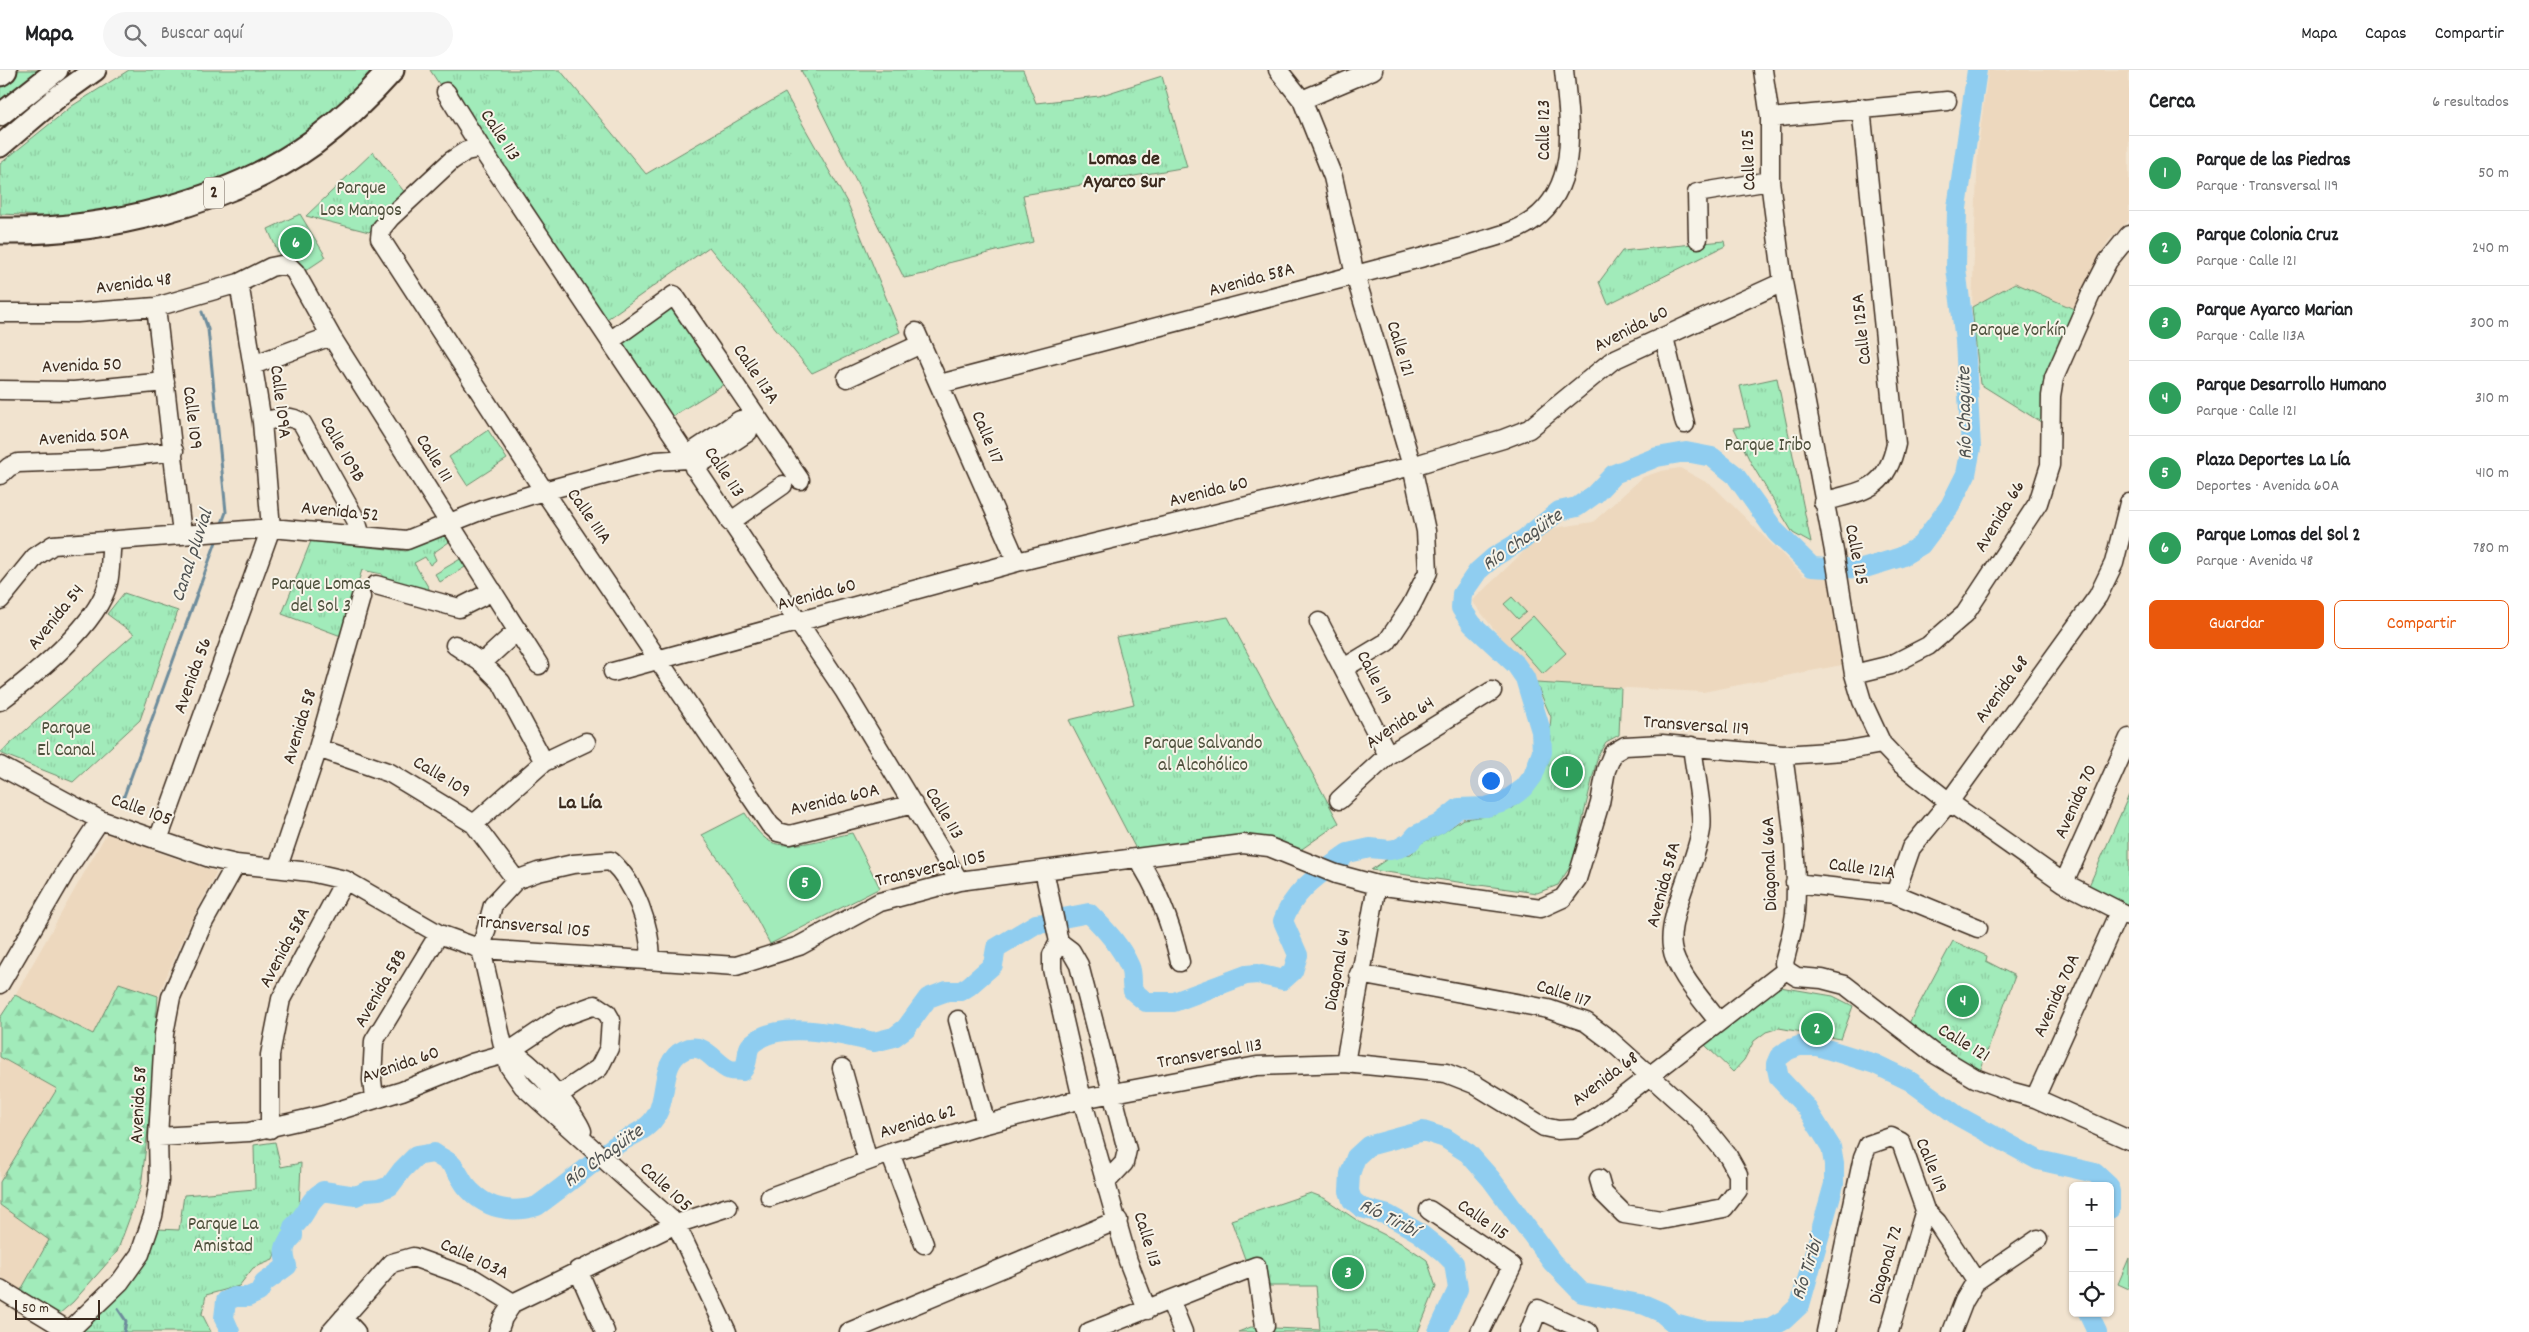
<!DOCTYPE html>
<html lang="es">
<head>
<meta charset="utf-8">
<style>
  :root { --surface:#fff; --page:#f6f6f6; --text:#202124; --muted:#757577; --line:#e0e0e0; --accent:#ea580c }
  body { margin:0; font-family:Dekko,sans-serif; background:var(--page); color:var(--text) }
  .controls { position:absolute; right:15px; bottom:15px; display:grid; overflow:hidden; border-radius:8px; box-shadow:0 1px 4px #0004 }
  .controls button { width:45px; height:45px; display:grid; place-items:center; padding:0; border:0; border-bottom:1px solid var(--line); background:var(--surface); color:var(--text); font:25px sans-serif }
  .scale { position:absolute; left:15px; bottom:12px; width:85px; box-sizing:border-box; padding-left:5px; border:2px solid #3b2a1e; border-top:0; font-size:14px; line-height:18px; white-space:nowrap; color:#3b2a1e; -webkit-text-stroke:4px #f7f3e8; paint-order:stroke }
  .you { position:absolute; left:1490px; top:710px; width:18px; height:18px; margin:-12px; border:4px solid #fff; border-radius:50%; background:#1a73e8; box-shadow:0 0 0 8px #1a73e833 }
  .badge { display:grid; place-items:center; width:32px; height:32px; border-radius:50%; background:var(--accent); color:#fff; font-size:16px; font-weight:700 }
  .pin { position:absolute; translate:-50% -50%; border:2px solid #fff; box-shadow:0 1px 5px #0006 }
  .list { margin:0; padding:0; list-style:none }
  h2 { display:flex; justify-content:space-between; align-items:center; height:65px; margin:0; padding:0 20px; font-size:21px }
  h2 small { font-size:16px; font-weight:400; color:var(--muted) }
  .list li { display:grid; grid-template-columns:32px 1fr auto; gap:15px; align-items:center; box-sizing:border-box; height:75px; padding:0 20px; border-top:1px solid var(--line) }
  .list b { display:block; font-size:19px; white-space:nowrap }
  .list p { margin:0; font-size:16px; white-space:nowrap; color:var(--muted) }
  .list em { font-size:16px; font-style:normal; color:var(--muted) }
  .actions { display:flex; gap:10px; padding:15px 20px }
  .actions a { flex:1; padding:11px 0; border:1px solid var(--accent); border-radius:8px; text-align:center; font-size:18px; color:var(--accent) }
  .actions .main { background:var(--accent); color:#fff }
  .icon { flex:none; width:28px; height:28px; fill:none; stroke:currentColor; stroke-width:2; stroke-linecap:round; stroke-linejoin:round }
  .map { position:relative; flex:none; width:2129px; height:1262px; overflow:hidden }
  header { display:flex; align-items:center; gap:30px; box-sizing:border-box; height:70px; padding:0 25px; background:var(--surface); border-bottom:1px solid var(--line) }
  header strong { font-size:24px }
  nav { display:flex; gap:28px; margin-inline-start:auto; font-size:18px }
  .search { width:350px; height:45px; background:var(--page); display:flex; align-items:center; gap:12px; box-sizing:border-box; padding:0 18px; border-radius:28px; color:var(--muted); font-size:19px }
  main { display:flex }
  aside { flex:1; background:var(--surface) }
  .map>svg:first-child { display:block }
</style>
</head>
<body>
<header>
<strong>Mapa</strong>
<div class="search"><svg class="icon" aria-label="search" viewBox="0 0 24 24"><circle cx="10" cy="10" r="6"/><path d="M15 15l6 6"/></svg>Buscar aquí</div>
<nav><a>Mapa</a><a>Capas</a><a>Compartir</a></nav>
</header>
<main>
<div class="map">
<svg width="2129" height="1262" viewBox="0 0 2129 1262">
  <defs>
    <pattern id="grass-tufts" width="24" height="20" patternUnits="userSpaceOnUse" patternTransform="scale(1.25)"><rect width="24" height="20" fill="#a1ebba"/><path d="M3 7l-1-3M5 7V3M7 7l1-3M15 17l-1-3M17 17v-4M19 17l1-3" fill="none" stroke="#8cca9f"/></pattern>
    <pattern id="forest-firs" width="22" height="20" patternUnits="userSpaceOnUse" patternTransform="scale(1.25)"><rect width="22" height="20" fill="#a1ebba"/><path d="M5 1l3.5 6h-7zM16 11l3.5 6h-7z" fill="#8cca9f"/></pattern>
  </defs>
  <rect width="100%" height="100%" fill="#f1e3cf"/>
  <filter id="ink" filterUnits="userSpaceOnUse"><feTurbulence type="fractalNoise" baseFrequency=".02" numOctaves="2"/><feDisplacementMap in="SourceGraphic" scale="10" xChannelSelector="R" yChannelSelector="G"/><feConvolveMatrix kernelMatrix="1 2 1 2 8 2 1 2 1" color-interpolation-filters="sRGB"/></filter>
  <g filter="url(#ink)">
    <path fill="#edd8be" d="M1988,0H2129V150L2109,170L2100,185L2074,239L2015,213L1972,237L1978,78Z
      M1680,398L1713,416L1804,506L1828,504L1847,594L1703,622L1536,613L1472,531L1547,459L1593,452L1643,407L1661,401Z
      M109,759L160,783L217,802L186,862L158,926L119,913L94,964L15,925Z
      M0,987L57,1019L0,1112Z
      M0,1135L50,1169L21,1220L0,1207Z"/>
    <path fill="url(#grass-tufts)" stroke="#6e8a6c" d="M13,0H44L0,35V8Z
      M129,0H371L344,32L313,61L265,90L204,116L107,141L44,146L0,144V94L72,36Z
      M430,0H560L646,104L785,23L848,134L900,262L812,303L709,177L607,249L541,169Z
      M801,0H1023L1036,33L1099,26L1162,6L1187,97L1023,125L1033,172L948,193L929,203L904,208Z
      M373,82L406,124L369,162L306,146Z
      M300,144L326,187L305,201L296,190L280,187L268,159Z
      M1724,171L1725,176L1608,234L1599,212L1622,181Z
      M2015,213L2074,239L2055,288L2044,354L1980,314L1972,237Z
      M673,234L726,313L663,352L620,269Z
      M1777,308L1811,473L1793,463L1751,393L1734,358L1750,357L1740,316Z
      M488,360L507,389L467,415L449,387Z
      M442,462L449,472L433,483L436,490L430,495L425,487L414,493L434,527L382,512V504L362,500L341,566L282,544L311,471L406,481Z
      M462,488L467,496L440,512L435,504Z
      M124,523L178,541L140,650L73,712L0,683L134,564L107,544Z
      M1228,547L1339,753L1299,781L1275,769L1249,765L1137,781L1069,650L1134,634L1116,567Z
      M1536,613L1621,618L1619,665L1606,672L1598,685L1572,794L1558,815L1537,823L1371,800L1390,787L1411,784L1421,773L1444,762L1463,749L1488,746L1513,738L1533,719L1548,680L1551,647Z
      M2129,725V836L2088,818Z
      M1953,871L1987,886L1986,891L2015,906L1980,1001L1942,981L1907,957Z
      M1780,917L1833,926L1853,936L1841,969L1779,958L1766,962L1754,971L1744,990L1733,1002L1703,973L1767,924Z
      M275,1072L281,1097L301,1093L299,1140L279,1169L273,1190L253,1198L239,1216L206,1225L202,1244L211,1262H82L126,1215L158,1159L179,1160L184,1125L255,1119L254,1075Z
      M1311,1123L1324,1128L1361,1153L1405,1175L1427,1190L1436,1217L1418,1262H1238L1251,1257L1320,1260L1316,1216H1267L1261,1188L1245,1189L1231,1150Z"/>
    <path fill="url(#forest-firs)" stroke="#6e8a6c" d="M119,913L158,926L150,1043L141,1117L117,1182L73,1232L59,1244L21,1220L49,1170L0,1135V1112L57,1019L0,987V948L15,925L93,964Z"/>
    <path fill="#a1ebba" stroke="#6e8a6c" d="M1512,527L1526,542L1518,549L1504,534Z
      M1533,546L1566,583L1543,604L1510,567Z
      M745,743C752,753 759,766 771,772C788,781 832,767 852,763L880,818L770,874L750,836L702,765Z
      M2129,1188V1219L2118,1214Z"/>
    <g fill="none" stroke-linecap="round" stroke-linejoin="round">
      <path stroke="#6d8c9c" stroke-width="3" d="M202,242L208,259L226,442L221,456
        M123,729L217,469
        M118,1239L126,1251L124,1262"/>
      <path stroke="#8fcdf0" stroke-width="20" d="M1847,498L1862,499L1901,487L1921,475L1950,436L1966,404L1971,378L1965,271L1956,198L1957,138L1977,0
        M1348,783L1370,778L1390,780L1399,778L1410,772L1416,765L1439,754L1459,738L1486,737L1504,732L1524,718L1533,706L1542,682L1541,661L1525,608L1516,595L1472,554L1461,538L1462,524L1478,501L1494,487L1524,469L1559,441L1577,437L1595,424L1614,404L1657,387L1686,382L1712,387L1735,405L1776,462L1812,497L1828,498
        M2110,1121V1139
        M2088,1243L2097,1262
        M230,1262L224,1248L226,1231L235,1227H248L259,1222L264,1213L287,1196C283,1183 283,1175 293,1166V1157C307,1145 307,1131 323,1121L356,1126L367,1121L379,1120L390,1116L402,1100L416,1086L434,1083C439,1087 446,1089 451,1094C457,1099 461,1110 466,1116C485,1139 511,1144 537,1136C563,1117 587,1098 612,1078C627,1066 648,1062 657,1044C668,1025 660,991 684,980C705,970 714,994 730,1000C733,1001 738,1000 742,1001C751,991 744,980 753,973C780,949 843,965 874,972L894,967L906,958L928,928L947,921H961L969,916L993,895L996,878L1036,854L1054,852L1063,848L1089,843C1105,859 1121,876 1130,897C1133,904 1131,913 1133,921L1146,932H1174L1246,905L1257,904L1283,910L1293,901L1298,885L1283,851C1294,819 1322,803 1348,783L1338,790
        M1438,1262L1458,1219L1454,1193L1443,1182L1418,1162L1388,1145L1362,1138L1352,1130L1349,1121L1350,1104L1356,1087L1368,1076L1423,1061L1445,1068L1468,1083L1491,1109L1552,1192L1582,1223L1645,1235L1661,1242L1674,1253L1701,1260L1743,1261L1768,1259L1784,1250L1800,1235L1834,1114V1094L1831,1077L1806,1037L1779,1008L1776,994L1779,987L1788,980L1799,976H1817L1875,994L1910,1011L1958,1046L2038,1090L2095,1103L2109,1116"/>
      <g stroke="#3b2a1e" stroke-width="21">
        <path id="minor" d="M1278,0L1302,30L1333,107L1355,205L1412,396L1426,461L1428,502L1411,536L1387,572L1344,598
          M1763,0L1770,48V111L1783,212L1834,481L1854,604L1862,631L1882,674L1901,694L1949,732L2064,813L2129,846
          M446,22L481,78L845,622L959,811
          M1302,30L1373,0
          M1770,48L1947,31
          M481,78L466,81L451,91L390,148L381,159L380,168L544,421L770,755L778,762L790,765L913,734
          M1698,169L1697,123L1770,111
          M156,237L182,464
          M0,243H77L156,237L239,213L271,197L281,195L290,197L295,202L331,266L539,595
          M916,262L1017,492
          M1664,267L1685,354
          M610,271L674,225L800,410
          M253,295L331,266
          M847,308L921,274
          M940,314L1462,177C1484,169 1514,164 1533,150C1581,114 1569,50 1564,0
          M0,320L74,321L165,312
          M262,352C276,349 289,343 302,353L356,450L361,466
          M686,386L740,350L748,362L694,398
          M0,405L9,397L18,393L99,390L174,381
          M1823,432C1864,420 1886,421 1896,374L1861,38
          M730,452L783,415
          M376,515L459,538L493,521
          M0,530L35,487L53,475L271,458L407,470L485,439L544,421L656,391L687,389
          M1319,552L1388,685
          M455,575L482,593L501,612L544,692
          M482,593L518,560
          M613,602L1017,492L1412,396L1503,369L1529,359L1613,290L1783,212
          M1854,604L1891,595L1928,576L1965,544L2038,433L2050,395L2051,326L2054,308L2091,224L2108,191L2129,165
          M0,631C33,606 98,555 108,513C111,500 110,485 112,471
          M1692,676C1694,696 1704,743 1701,760C1696,794 1667,846 1672,877C1675,901 1704,932 1718,951
          M318,678L390,703L474,754L516,810
          M1783,685C1790,738 1799,790 1795,843C1793,860 1788,877 1784,893L1786,900
          M0,696L100,750L210,788L236,794L310,802L345,810L439,864L481,879L736,896L799,876L880,832L959,811L1243,774L1269,777L1336,804L1377,815L1541,838L1563,828L1577,809L1600,733L1606,700L1613,683L1625,676L1662,674L1783,685L1843,681L1882,674
          M1339,730L1388,685L1492,621
          M474,754L544,692L586,672
          M158,770L271,458L262,352L239,213
          M1137,788C1159,820 1171,854 1180,892
          M278,797L318,678L361,527
          M1044,800L1059,872L1071,881L1079,895L1127,1080L1124,1093L1106,1112
          M1795,813L1895,824L1978,858
          M2064,813L2129,668
          M1895,824L1911,778L1949,732L2098,526L2114,493L2129,433
          M1059,872L1052,885V899L1082,1029L1128,1191L1147,1240
          M651,889C650,856 636,814 611,791L573,794L538,802L516,810L493,835L481,879L505,984L509,996L523,1016L676,1154L727,1262
          M1786,900L1797,907L1822,909L1845,915L1933,983L1975,1008L2009,1021L2035,1028L2129,1070
          M1359,904L1548,939L1586,952L1610,970L1699,1050L1728,1086L1738,1104V1120L1724,1138L1661,1150L1624,1144L1603,1123L1599,1109
          M0,914L66,801L100,750
          M958,950L986,1054
          M505,984C510,985 517,985 521,988C537,999 575,1043 582,1061
          M1345,993L1377,815
          M842,998L868,1091
          M374,1028L372,1010L374,971L439,864
          M2035,1028L2119,842
          M270,1059V985L281,929L345,810
          M158,1067L249,1062L324,1045L402,1021L472,993L505,984L559,948L595,935L607,943L611,950L609,978L599,998L557,1026
          M890,1083L924,1174
          M770,1127L890,1083L986,1054L1082,1029L1257,996L1345,993L1446,1003L1474,1014L1544,1057L1558,1060L1576,1059L1594,1049L1786,900
          M1429,1140L1512,1196L1480,1262
          M578,1200L605,1262
          M0,1219L69,1261
          M1170,1230L1183,1262
          M513,1233L676,1154L728,1137
          M343,1248L356,1262
          M68,1262L120,1212L140,1184L153,1146L159,1111L158,1067L164,964L171,927L203,853L236,794
          M331,1262L392,1193L413,1187L474,1209L513,1233
          M498,1262L503,1248L513,1233
          M849,1262L1118,1150
          M1089,1262L1256,1196L1265,1256
          M1529,1262L1538,1239L1588,1262
          M1826,1262L1863,1087L1868,1075L1891,1067L1901,1072L1925,1140L1937,1152L1976,1211
          M1889,1262L1925,1140
          M1952,1262L1964,1231L1976,1211L2038,1169"/>
      </g>
      <g stroke="#3b2a1e" stroke-width="25">
        <path id="major" d="M0,45L57,0
          M0,76L60,25L95,0"/>
      </g>
      <g stroke="#3b2a1e" stroke-width="29">
        <path id="highway" d="M0,3L4,0
          M0,161C102,163 230,133 314,72C342,51 367,27 391,0"/>
      </g>
      <use href="#minor" stroke="#f7f3e8" stroke-width="18"/>
      <use href="#major" stroke="#f7f3e8" stroke-width="21"/>
      <use href="#highway" stroke="#f7f3e8" stroke-width="25"/>
    </g>
  </g>
  <g text-anchor="middle" dominant-baseline="central" stroke-width="4" stroke-linejoin="round" paint-order="stroke">
    <rect fill="#f7f3e8" stroke="#73665b" stroke-width="1" x="204" y="107.5" width="20" height="31" rx="4"/>
    <g font-size="18" font-weight="bold" fill="#3b2a1e">
      <text x="214" y="123">2</text>
    </g>
    <g font-size="19" fill="#3b2a1e" stroke="#f7f3e8">
      <text transform="translate(1545 60) rotate(-90)">Calle 123</text>
      <text transform="translate(499 66) rotate(57)">Calle 113</text>
      <text transform="translate(1750 90) rotate(-92)">Calle 125</text>
      <text transform="translate(1252 211) rotate(-15)">Avenida 58A</text>
      <text transform="translate(134 215) rotate(-7)">Avenida 48</text>
      <text transform="translate(1863 259) rotate(-96)">Calle 125A</text>
      <text transform="translate(1632 260) rotate(-27)">Avenida 60</text>
      <text transform="translate(1399 279) rotate(73)">Calle 121</text>
      <text transform="translate(82 297) rotate(-2)">Avenida 50</text>
      <text transform="translate(755 305) rotate(56)">Calle 113A</text>
      <text transform="translate(279 332) rotate(83)">Calle 109A</text>
      <text transform="translate(191 348) rotate(83)">Calle 109</text>
      <text transform="translate(84 368) rotate(-4)">Avenida 50A</text>
      <text transform="translate(986 368) rotate(67)">Calle 117</text>
      <text transform="translate(341 380) rotate(60)">Calle 109B</text>
      <text transform="translate(433 389) rotate(58)">Calle 111</text>
      <text transform="translate(723 403) rotate(56)">Calle 113</text>
      <text transform="translate(1209 423) rotate(-14)">Avenida 60</text>
      <text transform="translate(340 443) rotate(6)">Avenida 52</text>
      <text transform="translate(588 447) rotate(55)">Calle 111A</text>
      <text transform="translate(2001 447) rotate(-59)">Avenida 66</text>
      <text transform="translate(1855 485) rotate(79)">Calle 125</text>
      <text transform="translate(817 526) rotate(-15)">Avenida 60</text>
      <text transform="translate(57 548) rotate(-51)">Avenida 54</text>
      <text transform="translate(194 606) rotate(-70)">Avenida 56</text>
      <text transform="translate(1373 608) rotate(63)">Calle 119</text>
      <text transform="translate(2003 620) rotate(-54)">Avenida 68</text>
      <text transform="translate(1401 654) rotate(-34)">Avenida 64</text>
      <text transform="translate(301 657) rotate(-73)">Avenida 58</text>
      <text transform="translate(1696 657) rotate(4)">Transversal 119</text>
      <text transform="translate(441 708) rotate(31)">Calle 109</text>
      <text transform="translate(835 731) rotate(-13)">Avenida 60A</text>
      <text transform="translate(2077 732) rotate(-66)">Avenida 70</text>
      <text transform="translate(141 741) rotate(20)">Calle 105</text>
      <text transform="translate(943 744) rotate(59)">Calle 113</text>
      <text transform="translate(1771 794) rotate(-92)">Diagonal 66A</text>
      <text transform="translate(931 800) rotate(-13)">Transversal 105</text>
      <text transform="translate(1862 800) rotate(8)">Calle 121A</text>
      <text transform="translate(1665 815) rotate(-75)">Avenida 58A</text>
      <text transform="translate(534 858) rotate(5)">Transversal 105</text>
      <text transform="translate(286 878) rotate(-62)">Avenida 58A</text>
      <text transform="translate(1339 900) rotate(-80)">Diagonal 64</text>
      <text transform="translate(382 919) rotate(-60)">Avenida 58B</text>
      <text transform="translate(1563 925) rotate(18)">Calle 117</text>
      <text transform="translate(2058 926) rotate(-66)">Avenida 70A</text>
      <text transform="translate(1963 974) rotate(31)">Calle 121</text>
      <text transform="translate(1210 985) rotate(-10)">Transversal 113</text>
      <text transform="translate(401 996) rotate(-19)">Avenida 60</text>
      <text transform="translate(1606 1010) rotate(-37)">Avenida 68</text>
      <text transform="translate(140 1035) rotate(-87)">Avenida 58</text>
      <text transform="translate(918 1053) rotate(-17)">Avenida 62</text>
      <text transform="translate(1930 1096) rotate(68)">Calle 119</text>
      <text transform="translate(665 1118) rotate(43)">Calle 105</text>
      <text transform="translate(1482 1151) rotate(35)">Calle 115</text>
      <text transform="translate(1146 1170) rotate(73)">Calle 113</text>
      <text transform="translate(474 1190) rotate(25)">Calle 103A</text>
      <text transform="translate(1887 1195) rotate(-74)">Diagonal 72</text>
    </g>
    <g font-size="19" fill="#4f513d" stroke="#f7f3e8">
      <text x="361" y="119">Parque<tspan x="361" dy="22">Los Mangos</tspan></text>
      <text x="2018" y="261">Parque Yorkín</text>
      <text x="1768" y="376">Parque Iribo</text>
      <text x="321" y="515">Parque Lomas<tspan x="321" dy="22">del Sol 3</tspan></text>
      <text x="66" y="659">Parque<tspan x="66" dy="22">El Canal</tspan></text>
      <text x="1203" y="674">Parque Salvando<tspan x="1203" dy="22">al Alcohólico</tspan></text>
      <text x="223" y="1155">Parque La<tspan x="223" dy="22">Amistad</tspan></text>
    </g>
    <g font-size="20" font-weight="bold" fill="#3b2a1e" stroke="#f7f3e8">
      <text x="1124" y="90">Lomas de<tspan x="1124" dy="23">Ayarco Sur</tspan></text>
      <text x="580" y="734">La Lía</text>
    </g>
    <g font-size="20" font-style="italic" fill="#505352" stroke="#f7f3e8">
      <text transform="translate(1966 343) rotate(-91)">Río Chagüite</text>
      <text transform="translate(1523 471) rotate(-35)">Río Chagüite</text>
      <text transform="translate(193 486) rotate(-72)">Canal pluvial</text>
      <text transform="translate(604 1087) rotate(-36)">Río Chagüite</text>
      <text transform="translate(1388 1149) rotate(27)">Río Tiribí</text>
      <text transform="translate(1808 1200) rotate(-72)">Río Tiribí</text>
    </g>
  </g>
</svg>
<div class="controls">
<button>+</button>
<button>−</button>
<button><svg class="icon" aria-label="locate" viewBox="0 0 24 24"><circle cx="12" cy="12" r="6"/><path d="M12 2v4M12 18v4M2 12h4M18 12h4"/></svg></button>
</div>
<div class="scale">50 m</div>
<div class="you"></div>
<div class="pin badge" style="left:1567px;top:702px;background:#2e9e5b">1</div>
<div class="pin badge" style="left:1817px;top:959px;background:#2e9e5b">2</div>
<div class="pin badge" style="left:1348px;top:1203px;background:#2e9e5b">3</div>
<div class="pin badge" style="left:1963px;top:931px;background:#2e9e5b">4</div>
<div class="pin badge" style="left:805px;top:813px;background:#2e9e5b">5</div>
<div class="pin badge" style="left:296px;top:173px;background:#2e9e5b">6</div>
</div>
<aside>
<h2>Cerca<small>6 resultados</small></h2>
<ul class="list">
<li><span class="badge" style="background:#2e9e5b">1</span><div><b>Parque de las Piedras</b><p>Parque · Transversal 119</p></div><em>50 m</em></li>
<li><span class="badge" style="background:#2e9e5b">2</span><div><b>Parque Colonia Cruz</b><p>Parque · Calle 121</p></div><em>240 m</em></li>
<li><span class="badge" style="background:#2e9e5b">3</span><div><b>Parque Ayarco Marian</b><p>Parque · Calle 113A</p></div><em>300 m</em></li>
<li><span class="badge" style="background:#2e9e5b">4</span><div><b>Parque Desarrollo Humano</b><p>Parque · Calle 121</p></div><em>310 m</em></li>
<li><span class="badge" style="background:#2e9e5b">5</span><div><b>Plaza Deportes La Lía</b><p>Deportes · Avenida 60A</p></div><em>410 m</em></li>
<li><span class="badge" style="background:#2e9e5b">6</span><div><b>Parque Lomas del Sol 2</b><p>Parque · Avenida 48</p></div><em>780 m</em></li>
</ul>
<div class="actions"><a class="main">Guardar</a><a>Compartir</a></div>
</aside>
</main>
</body>
</html>
